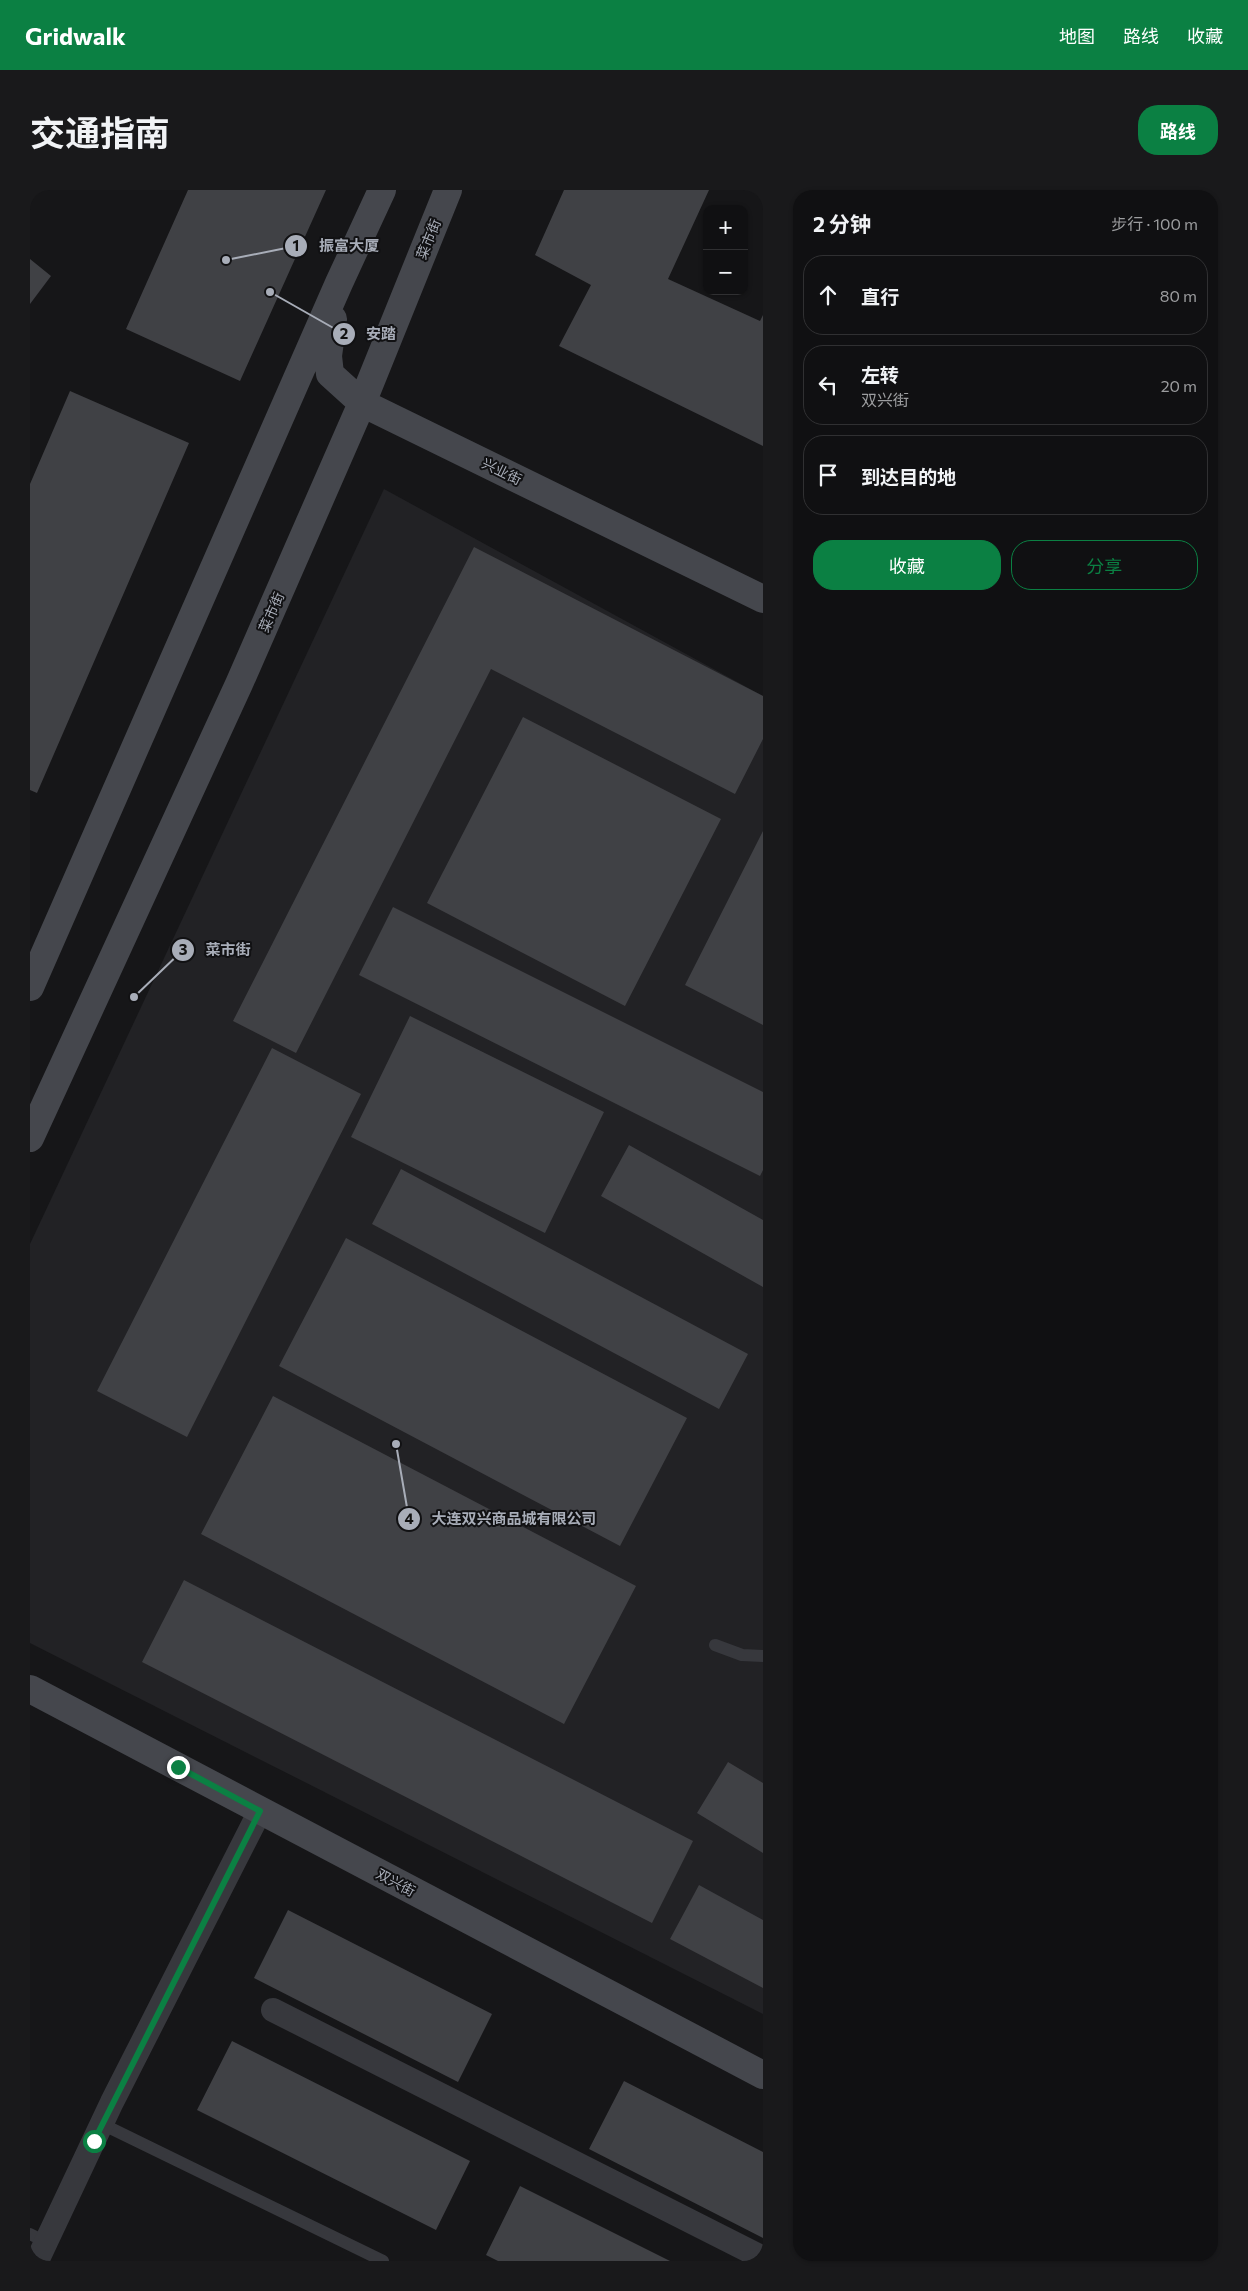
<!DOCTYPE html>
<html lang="zh">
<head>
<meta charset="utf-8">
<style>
  :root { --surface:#101012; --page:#19191b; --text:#f1f3f6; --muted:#9c9d9f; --line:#303032; --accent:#0b8043 }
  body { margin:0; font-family:Commissioner,"Noto Sans SC",sans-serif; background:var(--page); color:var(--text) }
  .controls { position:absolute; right:15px; top:15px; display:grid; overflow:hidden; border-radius:10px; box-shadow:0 1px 4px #0004 }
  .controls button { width:45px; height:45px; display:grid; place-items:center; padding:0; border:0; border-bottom:1px solid var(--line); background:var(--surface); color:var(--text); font:25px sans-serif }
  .stop { position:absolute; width:15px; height:15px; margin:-11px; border:4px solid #0b8043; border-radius:50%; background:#fff }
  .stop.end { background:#0b8043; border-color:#fff; box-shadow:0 1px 5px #0008 }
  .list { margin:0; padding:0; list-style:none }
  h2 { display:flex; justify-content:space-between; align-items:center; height:65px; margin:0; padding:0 20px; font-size:21px }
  h2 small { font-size:16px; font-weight:400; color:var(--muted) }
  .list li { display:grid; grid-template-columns:32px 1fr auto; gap:15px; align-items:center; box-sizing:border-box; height:80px; margin:0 10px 10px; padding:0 10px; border:1px solid var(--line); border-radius:20px }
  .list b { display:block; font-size:19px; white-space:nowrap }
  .list p { margin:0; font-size:16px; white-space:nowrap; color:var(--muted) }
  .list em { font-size:16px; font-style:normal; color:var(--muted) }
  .actions { display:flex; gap:10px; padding:15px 20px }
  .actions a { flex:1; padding:11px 0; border:1px solid var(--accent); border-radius:20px; text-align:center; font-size:18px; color:var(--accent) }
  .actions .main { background:var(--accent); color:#fff }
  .icon { flex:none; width:28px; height:28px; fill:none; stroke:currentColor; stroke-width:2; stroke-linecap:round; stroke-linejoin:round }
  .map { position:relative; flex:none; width:733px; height:2071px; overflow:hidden; border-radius:20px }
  header { display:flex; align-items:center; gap:30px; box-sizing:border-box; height:70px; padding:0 25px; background:var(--accent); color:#fff }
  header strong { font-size:24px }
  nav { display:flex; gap:28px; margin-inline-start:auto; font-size:18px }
  .intro { display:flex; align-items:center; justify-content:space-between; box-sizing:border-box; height:120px; padding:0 30px }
  h1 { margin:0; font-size:35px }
  .button { padding:12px 22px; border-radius:20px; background:var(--accent); color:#fff; font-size:18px; font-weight:700 }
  main { display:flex; gap:30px; padding:0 30px }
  aside { flex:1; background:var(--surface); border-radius:20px; box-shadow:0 1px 4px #0004 }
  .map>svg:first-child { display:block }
</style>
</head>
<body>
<header>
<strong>Gridwalk</strong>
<nav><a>地图</a><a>路线</a><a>收藏</a></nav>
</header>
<div class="intro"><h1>交通指南</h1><a class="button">路线</a></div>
<main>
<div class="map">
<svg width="733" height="2071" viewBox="0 0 733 2071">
  <rect width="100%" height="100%" fill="#161618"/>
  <path fill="#222225" d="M354,299L733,506V1824L0,1453V1054Z"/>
  <path fill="#404145" d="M158,0H296L210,191L96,139Z
    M534,0H679L638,89L730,131L733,125V256L529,156L561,95L505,65Z
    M0,69L21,86L0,114Z
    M40,201L159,253L7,603L0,600V294Z
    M444,357L733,506V549L705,604L461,479L266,863L203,831Z
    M493,527L691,629L595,816L397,713Z
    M733,641V835L655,795Z
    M363,717L733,902V980L730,986L329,785Z
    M380,826L574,922L515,1043L321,947Z
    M242,858L331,904L157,1247L67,1201Z
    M599,955L733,1030V1097L571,1006Z
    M371,979L718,1164L689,1219L342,1034Z
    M316,1048L657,1228L590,1356L249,1176Z
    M243,1206L606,1396L534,1534L171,1344Z
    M154,1390L663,1651L622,1733L112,1472Z
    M698,1572L733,1593V1663L667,1623Z
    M669,1695L733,1730V1798L640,1749Z
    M258,1720L462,1824L428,1892L224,1788Z
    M202,1851L440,1971L406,2040L167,1920Z
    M594,1891L733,1962V2048L559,1959Z
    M490,1996L640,2071H468L456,2065Z"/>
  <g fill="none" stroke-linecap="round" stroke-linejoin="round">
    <path stroke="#37383d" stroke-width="12" d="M685,1455L712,1465L733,1466
      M72,1934L353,2071
      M0,2044L16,2052"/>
    <path stroke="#37383d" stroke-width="24" d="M243,1820L733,2068
      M7,2071L82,1912L230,1621"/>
    <path stroke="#45474d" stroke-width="28" d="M303,129L298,166L300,184L332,213L733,409
      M0,797L309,93L352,0
      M0,948L209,494L332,213L418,0
      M0,1499L733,1885"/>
  </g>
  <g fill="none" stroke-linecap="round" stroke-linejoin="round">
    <path stroke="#0b8043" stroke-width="6" d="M64,1951L230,1621L148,1577"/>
  </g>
  <g text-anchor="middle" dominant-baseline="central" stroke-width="4" stroke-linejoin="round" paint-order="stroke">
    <g font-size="14" fill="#a8adb8" stroke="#111113">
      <text transform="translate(398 49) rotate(-68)">菜市街</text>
      <text transform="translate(472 281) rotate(26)">兴业街</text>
      <text transform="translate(241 422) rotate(-66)">菜市街</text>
      <text transform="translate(366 1692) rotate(28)">双兴街</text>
    </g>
  </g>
  <path fill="none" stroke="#a8adb8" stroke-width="2" d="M196 70L266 56M240 102L314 144M104 807L153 760M366 1254L379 1329"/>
  <g fill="#a8adb8" stroke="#111113" stroke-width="2">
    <circle cx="196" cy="70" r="5"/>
    <circle cx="240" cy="102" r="5"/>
    <circle cx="104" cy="807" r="5"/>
    <circle cx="366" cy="1254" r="5"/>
    <circle cx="266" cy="56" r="12"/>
    <circle cx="314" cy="144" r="12"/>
    <circle cx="153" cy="760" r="12"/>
    <circle cx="379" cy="1329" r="12"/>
  </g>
  <g font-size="15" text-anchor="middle" font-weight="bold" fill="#111">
    <text x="266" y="61">1</text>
    <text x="314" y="149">2</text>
    <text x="153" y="765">3</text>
    <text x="379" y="1334">4</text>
  </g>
  <g font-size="15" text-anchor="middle" font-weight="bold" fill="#a8adb8" stroke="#111113" stroke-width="4" stroke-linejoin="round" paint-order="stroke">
    <text x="319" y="61">振富大厦</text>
    <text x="351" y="149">安踏</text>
    <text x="198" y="765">菜市街</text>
    <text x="484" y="1334">大连双兴商品城有限公司</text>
  </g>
</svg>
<div class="controls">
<button>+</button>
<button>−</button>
</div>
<div class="stop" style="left:64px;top:1951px"></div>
<div class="stop end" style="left:148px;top:1577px"></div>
</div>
<aside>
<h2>2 分钟<small>步行 · 100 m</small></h2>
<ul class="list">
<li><svg class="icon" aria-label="ahead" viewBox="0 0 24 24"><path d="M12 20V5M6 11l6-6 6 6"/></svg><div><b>直行</b></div><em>80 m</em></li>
<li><svg class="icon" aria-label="left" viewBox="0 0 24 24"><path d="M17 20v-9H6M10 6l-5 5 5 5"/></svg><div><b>左转</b><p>双兴街</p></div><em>20 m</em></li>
<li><svg class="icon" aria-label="arrive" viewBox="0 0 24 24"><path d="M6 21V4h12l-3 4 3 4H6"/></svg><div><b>到达目的地</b></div></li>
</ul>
<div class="actions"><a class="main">收藏</a><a>分享</a></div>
</aside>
</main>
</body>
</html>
